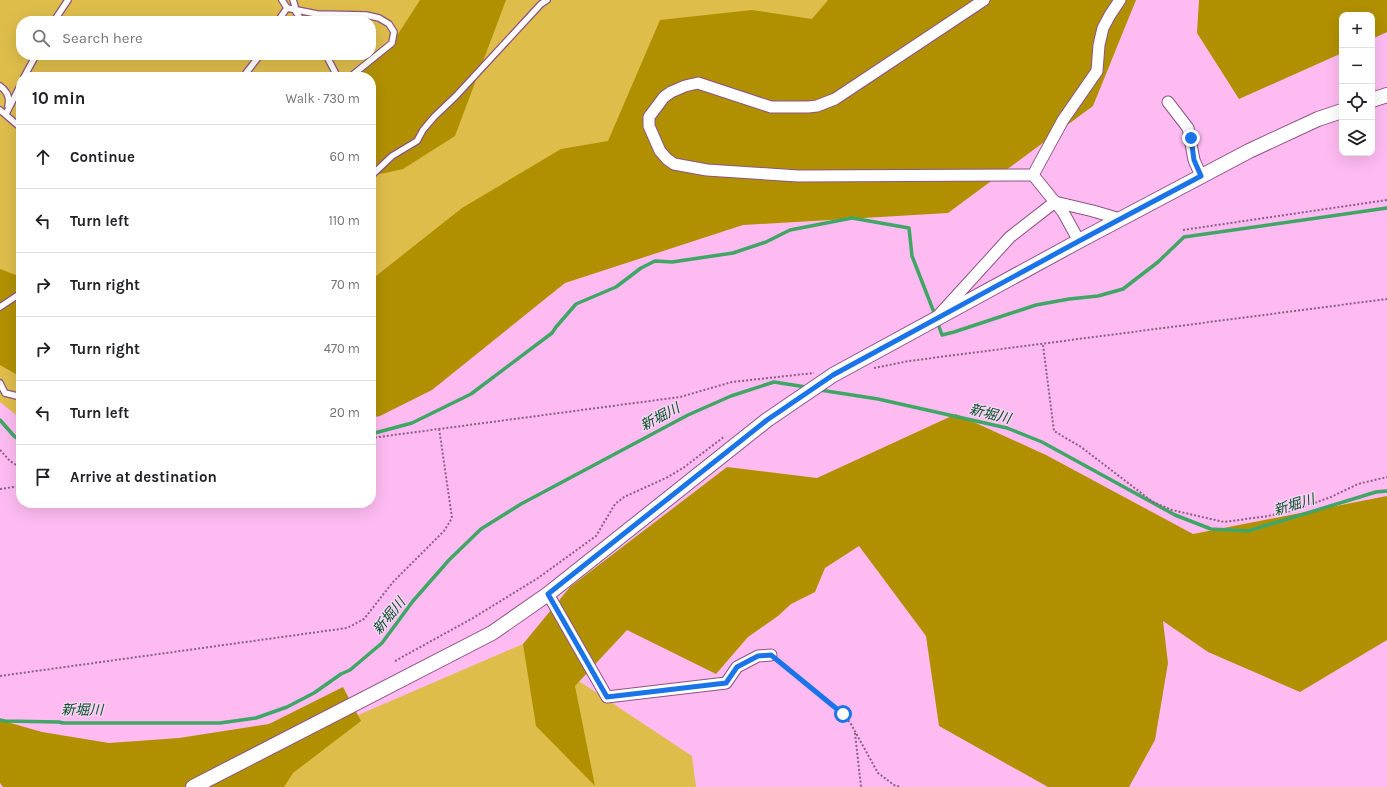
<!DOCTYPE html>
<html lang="en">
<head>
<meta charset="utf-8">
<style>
  :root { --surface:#fff; --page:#f6f6f6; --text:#202124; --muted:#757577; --line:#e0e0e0 }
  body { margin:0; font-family:Karla,"Noto Sans JP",sans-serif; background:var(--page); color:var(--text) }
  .controls { position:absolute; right:12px; top:12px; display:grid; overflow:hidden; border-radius:8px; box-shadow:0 4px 16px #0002 }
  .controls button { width:36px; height:36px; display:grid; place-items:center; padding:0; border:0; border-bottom:1px solid var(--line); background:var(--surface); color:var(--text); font:20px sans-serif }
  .stop { position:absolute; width:12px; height:12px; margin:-9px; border:3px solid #1a73e8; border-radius:50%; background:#fff }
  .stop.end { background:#1a73e8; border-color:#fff; box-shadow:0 1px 4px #0008 }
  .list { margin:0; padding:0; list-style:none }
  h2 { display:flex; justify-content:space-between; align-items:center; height:52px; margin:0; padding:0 16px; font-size:17px }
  h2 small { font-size:13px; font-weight:400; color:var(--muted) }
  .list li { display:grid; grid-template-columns:26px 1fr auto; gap:12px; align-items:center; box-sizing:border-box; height:64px; padding:0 16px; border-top:1px solid var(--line) }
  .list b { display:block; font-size:15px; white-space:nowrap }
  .list em { font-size:13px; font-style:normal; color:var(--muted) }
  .icon { flex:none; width:22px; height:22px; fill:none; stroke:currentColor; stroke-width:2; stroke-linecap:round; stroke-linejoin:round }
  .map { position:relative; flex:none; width:1387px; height:787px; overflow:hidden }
  .search { position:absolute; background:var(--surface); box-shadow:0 4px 16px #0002; left:16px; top:16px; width:360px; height:44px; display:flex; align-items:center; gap:10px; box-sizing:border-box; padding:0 14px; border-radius:16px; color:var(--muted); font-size:15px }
  .panel { position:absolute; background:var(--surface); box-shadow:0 4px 16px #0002; left:16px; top:72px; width:360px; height:436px; border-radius:16px }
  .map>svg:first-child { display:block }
</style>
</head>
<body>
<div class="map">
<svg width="1387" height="787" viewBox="0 0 1387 787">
  <rect width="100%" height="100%" fill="#fdbbf1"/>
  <path fill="#debd4b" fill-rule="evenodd" d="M0,0H937L658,188L371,341V77H21V419L0,402ZM21,21H371V55H21Z
    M523,644L692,756L696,787H200L201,783Z"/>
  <path fill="#b19000" d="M420,0H506L455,136L403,169L371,176V77H351L391,45Z
    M828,0H1136L1093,106L948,213L743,225L565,283L432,390L380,416L371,418V280L462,208L561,149L608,141L660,20L752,10L812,19Z
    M1199,0H1387V32L1372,39V15H1342V53L1239,99L1197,33Z
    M0,269L21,277V377L0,365Z
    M956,414L1046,455L1193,534L1387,496V640L1300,692L1208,652L1163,621L1168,663L1155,740L1129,787H1048L939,726L926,636L859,546L825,568L815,592L791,604L778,616L748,637L716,674L627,630L575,686L595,786L536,726L523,644L570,587L727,467L817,478Z
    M343,687L361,721L293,773L284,787H3L0,783V720L42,732L109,743L179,738L269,724Z"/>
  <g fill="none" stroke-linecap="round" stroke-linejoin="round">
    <path stroke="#3fa665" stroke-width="3.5" d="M937,321L942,335L954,332L1036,305L1069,299L1098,296L1123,289L1158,262L1184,237L1387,208
      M820,390L878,399L1007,428L1042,442L1175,515L1211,529L1248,531L1376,492L1387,491
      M0,420L14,436L21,441
      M371,434L412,423L471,394L552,333L556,327L576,304L616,287L641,268L655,261L672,262L733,253L766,242L790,230L852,218L909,228L912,256L935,315
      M0,720L5,721L59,722L63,723H220L256,718L287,707L314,693L341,674L350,670L382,643L413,601L449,560L481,529L521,504L688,415L731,396L774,382L806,387"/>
    <g stroke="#8e5385" stroke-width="8">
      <path id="service" d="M282,0L287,8L317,14L366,15L379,18L389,24L394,32L392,43L350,77
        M293,0L295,6L294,9L302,21
        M54,21L68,0
        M278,21L287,8
        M326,55L335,72L336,77
        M24,77L36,55
        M243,77L260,55
        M0,86C7,91 10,98 8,106
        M0,110L21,128
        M6,114L21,84
        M371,176L392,156L417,141L423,130L434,117L456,96L541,4L547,0
        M0,307L21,293
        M0,383L5,393L21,397"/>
    </g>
    <g stroke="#8e5385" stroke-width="13">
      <path id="minor" d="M984,0L835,99L817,106L808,107H771L698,83L685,86L671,92L664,97L649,117V126L660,151L667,159L674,164L707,170L798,176L1033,175
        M1168,102L1188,128L1194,160L1201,176
        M1033,175L1063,120L1097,71L1099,45L1103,28L1110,15L1120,0
        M1033,175L1063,212L1079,241
        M939,315L1010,237L1055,202L1093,211L1120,219
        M548,594L607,697L726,683L737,667L758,656L771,655"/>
    </g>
    <g stroke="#8e5385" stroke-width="16">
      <path id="tertiary" d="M1372,100L1387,95
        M193,787L492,633L548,594L767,420L833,375L1079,241L1249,151L1318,119L1342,111"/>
    </g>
    <path stroke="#8c5f84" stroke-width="2" stroke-dasharray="2 2" stroke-linecap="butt" d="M1183,230L1387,200
      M1043,345L1054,431L1081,447L1153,502L1172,510L1224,522L1268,516L1295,510L1331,497L1358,484L1387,477
      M874,368L909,361L1387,299
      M371,438L680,397L732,382L814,373
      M0,450L10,461L21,468
      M0,489L21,486
      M395,661L473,618L538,578L596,536L615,504L624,497L666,478L683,468L725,436
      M778,661L843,714L851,724L878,773L894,785L900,787
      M0,676L347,628L364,619L393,582L444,531L452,518L439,428
      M855,733L861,787"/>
    <use href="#service" stroke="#fff" stroke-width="5.5"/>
    <use href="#minor" stroke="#fff" stroke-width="11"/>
    <use href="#tertiary" stroke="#fff" stroke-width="14"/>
  </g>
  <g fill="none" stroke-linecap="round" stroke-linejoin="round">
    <path stroke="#1a73e8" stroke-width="5" d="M843,714L771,655L758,656L737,667L726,683L607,697L548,594L767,420L833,375L1079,241L1201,176L1194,160L1191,138"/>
  </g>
  <g text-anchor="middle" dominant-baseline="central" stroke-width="3" stroke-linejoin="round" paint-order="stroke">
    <g font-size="14" font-style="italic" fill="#015329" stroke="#fbd2f3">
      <text transform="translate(990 414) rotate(14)">新堀川</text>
      <text transform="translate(660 417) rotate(-28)">新堀川</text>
      <text transform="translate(1294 505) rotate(-17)">新堀川</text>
      <text transform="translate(389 616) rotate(-51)">新堀川</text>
      <text transform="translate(82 710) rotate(1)">新堀川</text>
    </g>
  </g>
</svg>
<div class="controls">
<button>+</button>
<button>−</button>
<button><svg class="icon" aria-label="locate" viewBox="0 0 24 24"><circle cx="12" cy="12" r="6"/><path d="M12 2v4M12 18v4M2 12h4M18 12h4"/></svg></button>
<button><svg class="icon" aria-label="layers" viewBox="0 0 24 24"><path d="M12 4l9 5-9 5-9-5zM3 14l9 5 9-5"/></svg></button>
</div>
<div class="stop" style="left:843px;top:714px"></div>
<div class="stop end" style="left:1191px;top:138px"></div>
<div class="search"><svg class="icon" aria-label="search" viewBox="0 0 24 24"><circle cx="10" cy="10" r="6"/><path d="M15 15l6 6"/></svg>Search here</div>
<section class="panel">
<h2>10 min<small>Walk · 730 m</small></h2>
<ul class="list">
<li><svg class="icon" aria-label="ahead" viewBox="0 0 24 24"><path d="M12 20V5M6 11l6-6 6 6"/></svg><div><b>Continue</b></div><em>60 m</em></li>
<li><svg class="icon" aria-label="left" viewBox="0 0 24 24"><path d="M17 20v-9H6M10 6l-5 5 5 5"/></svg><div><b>Turn left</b></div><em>110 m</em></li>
<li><svg class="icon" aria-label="right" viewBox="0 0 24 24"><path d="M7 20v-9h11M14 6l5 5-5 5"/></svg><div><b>Turn right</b></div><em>70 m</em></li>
<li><svg class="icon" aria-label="right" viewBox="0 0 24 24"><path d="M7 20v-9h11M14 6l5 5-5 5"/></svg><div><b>Turn right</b></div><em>470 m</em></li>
<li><svg class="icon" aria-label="left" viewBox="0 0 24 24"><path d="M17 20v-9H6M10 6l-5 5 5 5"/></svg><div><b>Turn left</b></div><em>20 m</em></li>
<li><svg class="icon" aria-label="arrive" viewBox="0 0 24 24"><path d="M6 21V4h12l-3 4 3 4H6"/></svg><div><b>Arrive at destination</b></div></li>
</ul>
</section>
</div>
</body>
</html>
